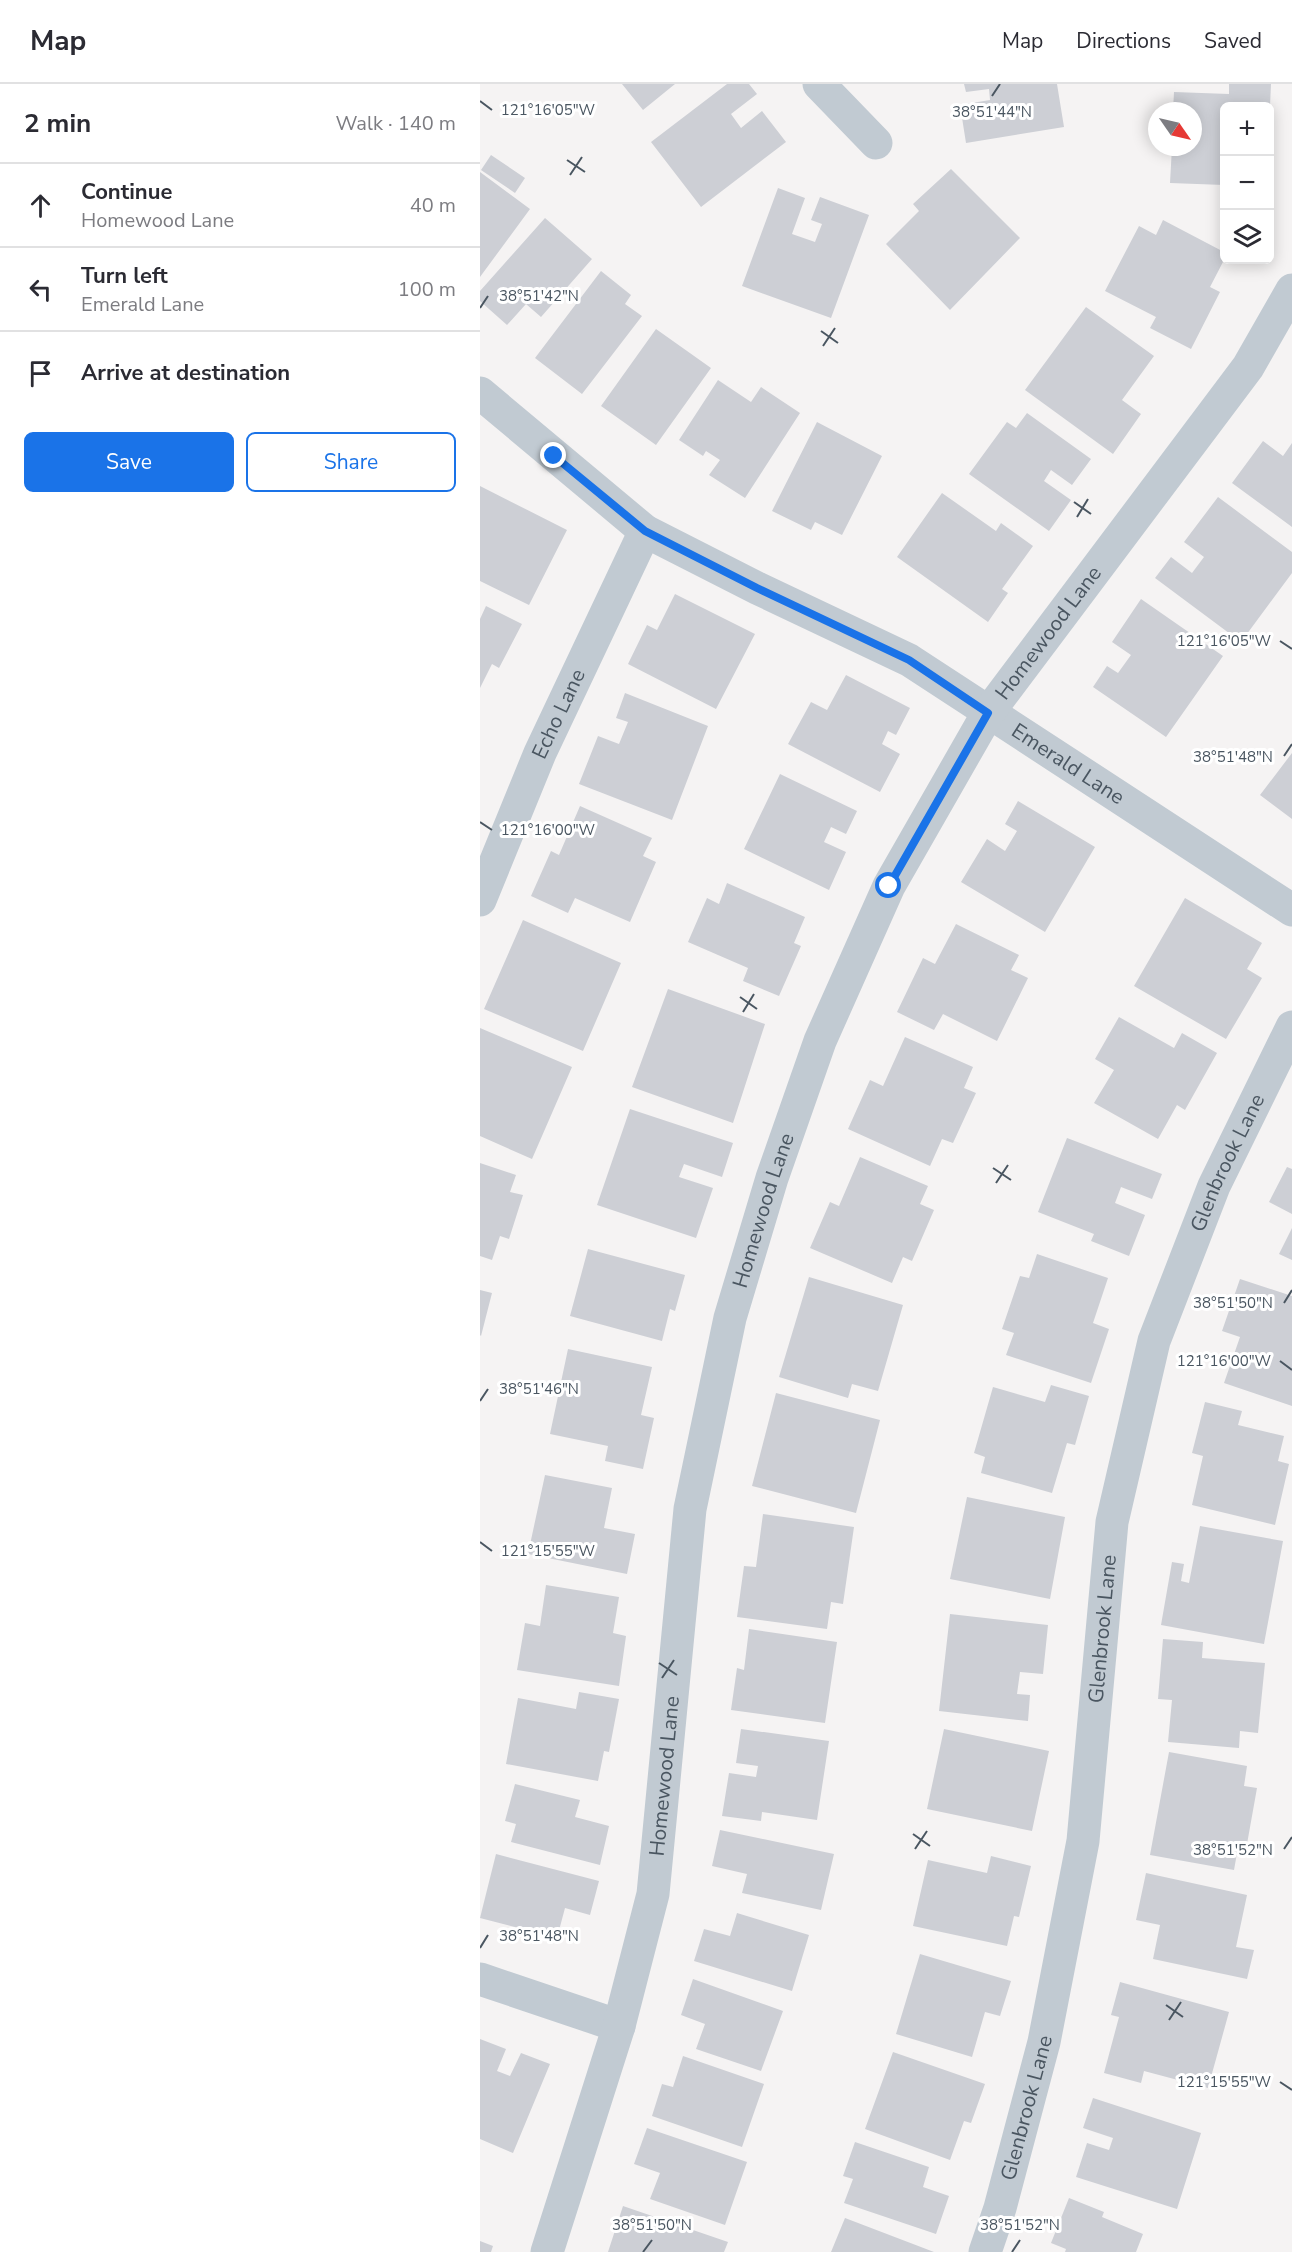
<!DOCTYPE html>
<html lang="en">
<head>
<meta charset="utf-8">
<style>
  :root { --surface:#fff; --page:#f7f7f7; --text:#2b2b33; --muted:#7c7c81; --line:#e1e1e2; --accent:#1a73e8 }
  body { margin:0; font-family:"Nunito Sans",sans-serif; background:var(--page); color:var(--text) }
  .controls { position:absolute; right:18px; top:18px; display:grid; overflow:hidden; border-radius:9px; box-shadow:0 3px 15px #0003 }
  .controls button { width:54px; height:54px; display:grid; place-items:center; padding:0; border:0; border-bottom:2px solid var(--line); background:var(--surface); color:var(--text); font:30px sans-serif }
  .compass { position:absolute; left:668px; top:18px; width:54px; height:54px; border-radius:50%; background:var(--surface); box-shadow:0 3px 15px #0003; rotate:124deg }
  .stop { position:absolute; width:18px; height:18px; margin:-14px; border:4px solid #1a73e8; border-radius:50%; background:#fff }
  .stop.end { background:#1a73e8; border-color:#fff; box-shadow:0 2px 6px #0008 }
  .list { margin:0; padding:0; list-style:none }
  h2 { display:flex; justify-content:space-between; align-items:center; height:78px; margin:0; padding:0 24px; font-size:26px }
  h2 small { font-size:20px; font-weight:400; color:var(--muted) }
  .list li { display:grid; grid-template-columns:39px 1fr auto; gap:18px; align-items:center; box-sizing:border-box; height:84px; padding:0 24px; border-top:2px solid var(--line) }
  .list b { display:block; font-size:22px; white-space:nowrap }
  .list p { margin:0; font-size:20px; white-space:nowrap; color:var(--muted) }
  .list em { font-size:20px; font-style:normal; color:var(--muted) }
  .actions { display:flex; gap:12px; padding:18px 24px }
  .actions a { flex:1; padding:14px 0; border:2px solid var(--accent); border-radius:9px; text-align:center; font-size:21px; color:var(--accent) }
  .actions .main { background:var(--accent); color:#fff }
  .icon { flex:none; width:33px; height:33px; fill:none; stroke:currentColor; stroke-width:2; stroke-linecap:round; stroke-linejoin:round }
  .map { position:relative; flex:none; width:812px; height:2168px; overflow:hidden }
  header { display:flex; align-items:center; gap:36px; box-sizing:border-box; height:84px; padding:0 30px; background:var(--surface); border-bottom:2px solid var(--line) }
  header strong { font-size:28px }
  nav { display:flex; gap:33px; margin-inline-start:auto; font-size:21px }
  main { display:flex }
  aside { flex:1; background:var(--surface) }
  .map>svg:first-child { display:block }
</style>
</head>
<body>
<header>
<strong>Map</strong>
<nav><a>Map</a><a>Directions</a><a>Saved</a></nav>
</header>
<main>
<aside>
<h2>2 min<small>Walk · 140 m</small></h2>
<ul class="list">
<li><svg class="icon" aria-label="ahead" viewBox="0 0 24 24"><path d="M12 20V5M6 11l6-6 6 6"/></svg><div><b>Continue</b><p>Homewood Lane</p></div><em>40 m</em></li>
<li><svg class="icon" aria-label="left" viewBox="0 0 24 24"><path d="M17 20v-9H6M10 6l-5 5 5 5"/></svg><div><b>Turn left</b><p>Emerald Lane</p></div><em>100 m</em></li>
<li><svg class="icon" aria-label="arrive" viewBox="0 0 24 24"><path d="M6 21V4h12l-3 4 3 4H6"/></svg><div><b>Arrive at destination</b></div></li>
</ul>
<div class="actions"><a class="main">Save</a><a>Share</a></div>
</aside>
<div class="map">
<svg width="812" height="2168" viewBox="0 0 812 2168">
  <rect width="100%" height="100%" fill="#f5f3f3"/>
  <path fill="#cdcfd5" d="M142,0H195L163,26Z
    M247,0H269L277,10L251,30L261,44L282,27L306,58L221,123L171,58Z
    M484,0H577L584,43L486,59L480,21L510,16L509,5L486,8Z
    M749,0H791L790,22H744V101L690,99L692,63H713V27H693L694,8L749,10Z
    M11,71L45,94L35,109L1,86Z
    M471,85L540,154L470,226L406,160L439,127L433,120Z
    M0,88L50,125L0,193Z
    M298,104L325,114L312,150L335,158L342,140L331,136L340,113L389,131L351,234L262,202Z
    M65,134L112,175L61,233L46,220L27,241L0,217V207Z
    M683,136L744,168V176L730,203L740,208L711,265L670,244L676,233L625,207L659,142L676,151Z
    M121,187L151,211L145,220L162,232L102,310L55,274Z
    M606,223L674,272L642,316L661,330L633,370L545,306Z
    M176,245L231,284L176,361L121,322Z
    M238,296L271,318L281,303L320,329L265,414L229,391L240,376L226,367L223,372L199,356Z
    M547,329L611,375L592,401L571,386L564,397L591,416L569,447L489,390L527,338L536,344Z
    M337,338L402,372L362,451L335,438L331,446L292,427Z
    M783,357L803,372L812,359V443L752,399Z
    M0,402L87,446L49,521L0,497Z
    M462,409L516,447L521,439L553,462L522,505L528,509L508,538L417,473Z
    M738,413L812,468V489L761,558L675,494L691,473L712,489L724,473L704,458Z
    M195,510L275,550L236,625L148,580L167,541L177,546Z
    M661,515L743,572L686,653L613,603L627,582L638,589L651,571L632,558Z
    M6,522L42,540L19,584L12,580L0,604V535Z
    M366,591L430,624L416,651L408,647L402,660L420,670L400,708L308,660L331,618L347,626Z
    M145,609L228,642L192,736L99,700L118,652L139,660L148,638L136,634Z
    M812,669V735L780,711Z
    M300,690L377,727L366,750L351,743L344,758L366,768L349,806L264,765Z
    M538,717L615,763L565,848L481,798L507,755L525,767L537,747L525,740Z
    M100,722L172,754L163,772L176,778L150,838L95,814L88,829L51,812L71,767L79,771Z
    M247,799L325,833L314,859L321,862L299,912L263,897L268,884L208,858L227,814L239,820Z
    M705,814L782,859L767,885L782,894L746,955L654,902Z
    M43,836L141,879L103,967L4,925Z
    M476,840L539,871L531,886L548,894L517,957L463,930L454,946L417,928L443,874L455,880Z
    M188,905L285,940L253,1039L152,1003Z
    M639,933L694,964L702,949L737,969L705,1026L697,1021L678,1055L614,1019L634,986L615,975Z
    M0,944L92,983L52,1075L0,1052Z
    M425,953L493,983L484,1004L496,1009L473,1059L462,1055L450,1082L368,1045L390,996L403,1002Z
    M150,1025L253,1059L242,1093L204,1080L199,1093L233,1104L216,1154L117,1121Z
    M587,1054L682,1090L672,1115L641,1103L635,1119L665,1131L649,1172L611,1157L614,1150L558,1128Z
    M380,1073L448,1102L440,1120L454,1126L432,1177L423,1173L412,1199L330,1164L350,1118L359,1122Z
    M0,1079L36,1091L30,1108L43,1111L29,1155L20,1152L12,1176L0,1172Z
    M807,1083L812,1085V1130L789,1118Z
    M812,1144V1176L799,1170Z
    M108,1165L205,1191L195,1227L190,1225L182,1257L90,1232Z
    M557,1170L628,1194L613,1239L629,1245L611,1299L526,1271L534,1249L522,1245L540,1192L549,1194Z
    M329,1193L423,1221L398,1307L372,1300L368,1314L299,1293Z
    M760,1195L812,1212V1322L744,1299L760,1253L742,1247Z
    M0,1206L12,1209L1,1252L0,1251Z
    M88,1265L172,1283L161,1331L174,1334L163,1385L125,1377L128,1362L70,1350Z
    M571,1301L609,1312L595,1361L587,1359L572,1409L501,1389L505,1373L494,1369L513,1303L565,1318Z
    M296,1309L400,1336L376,1429L272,1402Z
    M725,1318L762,1327L758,1341L804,1352L798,1377L809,1380L795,1441L712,1421L723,1372L712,1369Z
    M65,1391L132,1404L124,1444L155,1450L147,1490L48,1470Z
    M487,1413L585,1433L570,1515L470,1495Z
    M283,1430L374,1443L363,1520L351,1518L347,1545L257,1533L264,1482L276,1483Z
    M720,1442L803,1457L784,1560L681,1541L692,1478L704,1480L701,1497L709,1499Z
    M66,1501L139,1513L133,1549L146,1552L139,1602L37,1586L45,1539L60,1542Z
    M470,1530L568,1541L563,1590L540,1588L537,1610L550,1611L548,1637L459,1627Z
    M269,1545L357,1558L345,1639L251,1626L257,1584L264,1586Z
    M683,1555L723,1558L722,1574L785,1579L778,1649L760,1647L759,1664L688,1658L692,1616L678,1615Z
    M99,1608L139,1615L129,1668L124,1667L118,1697L26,1680L38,1614L96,1625Z
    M261,1645L349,1657L337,1736L282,1728L281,1737L242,1732L249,1689L276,1693L278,1682L256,1679Z
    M464,1645L569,1667L552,1747L447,1725Z
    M689,1668L767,1682L764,1702L777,1704L767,1760L759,1758L754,1786L670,1771Z
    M35,1700L100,1716L95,1733L129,1742L120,1781L31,1758L36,1740L25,1737Z
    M240,1746L354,1770L341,1826L262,1809L267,1790L232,1782Z
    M16,1770L119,1797L110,1831L85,1824L77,1854L0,1834Z
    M511,1772L551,1782L539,1833L534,1832L527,1862L433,1842L448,1776L507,1789Z
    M666,1789L767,1811L756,1863L774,1866L767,1895L673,1875L680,1841L656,1836Z
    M257,1829L329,1851L312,1907L214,1877L224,1845L250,1852Z
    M440,1870L531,1897L520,1932L505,1928L492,1973L416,1950Z
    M213,1895L303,1927L281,1987L216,1965L225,1940L201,1931Z
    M640,1898L749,1928L728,2004L664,1987L661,1999L624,1989L639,1933L631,1931Z
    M0,1955L26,1965L17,1987L30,1992L41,1969L70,1980L33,2069L0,2055Z
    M413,1968L505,2000L491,2039L484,2037L470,2076L385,2045Z
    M203,1972L284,2000L262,2063L172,2032L182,2000L193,2003Z
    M613,2014L721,2049L697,2125L596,2093L607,2059L629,2066L633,2054L603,2044Z
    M167,2044L267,2078L245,2141L170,2115L180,2089L154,2080Z
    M375,2058L449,2083L443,2103L469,2112L456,2150L364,2119L373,2095L363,2092Z
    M589,2114L624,2128L622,2133L663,2150L656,2168H585L586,2165L571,2159Z
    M143,2122L248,2158L244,2168H128Z
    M365,2134L454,2168H351Z
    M0,2157L13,2162L11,2168H0Z"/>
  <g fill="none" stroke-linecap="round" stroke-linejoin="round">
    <g stroke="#c1cad2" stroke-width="33">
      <path d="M339,0L396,59"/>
      <path id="s1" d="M0,309L165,447L277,504L429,576L812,826"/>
      <path id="s2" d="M0,816L60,669L165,447"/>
      <path d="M0,1895L139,1942"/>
      <path id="s3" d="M67,2168L139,1942L173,1810L210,1425L250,1234L292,1094L340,957L409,802L508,629L768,283L812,206"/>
      <path id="s4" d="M505,2168L520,2124L564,1958L603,1757L632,1438L674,1257L734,1102L812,943"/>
    </g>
  </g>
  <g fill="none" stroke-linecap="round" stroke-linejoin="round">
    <path stroke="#1a73e8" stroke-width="8" d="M74,372L165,447L277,504L429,576L508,629L409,802"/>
  </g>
  <path fill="none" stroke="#4a5661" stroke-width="2" d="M512,12L520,0M0,17L12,26M87,76L105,88M90,91L102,73M0,224L8,212M341,247L358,259M343,262L355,244M594,418L611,430M597,433L608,415M800,557L812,565M804,672L812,660M0,738L12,746M260,913L277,925M263,928L274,910M513,1084L531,1096M516,1099L528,1081M804,1219L812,1206M800,1277L812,1286M0,1317L8,1305M0,1458L12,1467M179,1579L197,1591M182,1594L194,1576M433,1750L450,1762M435,1765L447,1747M804,1765L812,1753M0,1864L8,1851M686,1921L703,1933M689,1936L701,1918M800,1998L812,2006M163,2168L172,2156M532,2168L540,2156"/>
  <g text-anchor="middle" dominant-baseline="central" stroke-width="6" stroke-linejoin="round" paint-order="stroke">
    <g font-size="21" fill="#4a5661" stroke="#fff">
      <text stroke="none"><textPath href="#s3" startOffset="1716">Homewood Lane</textPath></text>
      <text stroke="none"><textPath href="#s2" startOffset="202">Echo Lane</textPath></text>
      <text stroke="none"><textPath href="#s1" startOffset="699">Emerald Lane</textPath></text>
      <text stroke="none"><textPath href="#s4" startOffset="1122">Glenbrook Lane</textPath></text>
      <text stroke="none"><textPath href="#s3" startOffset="1068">Homewood Lane</textPath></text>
      <text stroke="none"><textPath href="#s4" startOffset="636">Glenbrook Lane</textPath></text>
      <text stroke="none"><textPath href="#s3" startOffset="492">Homewood Lane</textPath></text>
      <text stroke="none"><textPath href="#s4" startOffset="150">Glenbrook Lane</textPath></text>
    </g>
  </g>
  <g font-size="15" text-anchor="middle" fill="#4a5661" stroke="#fff" stroke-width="6" stroke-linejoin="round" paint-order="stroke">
    <text x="68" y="31">121°16'05"W</text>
    <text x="512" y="33">38°51'44"N</text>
    <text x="59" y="217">38°51'42"N</text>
    <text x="744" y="562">121°16'05"W</text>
    <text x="753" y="678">38°51'48"N</text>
    <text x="68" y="751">121°16'00"W</text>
    <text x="753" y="1224">38°51'50"N</text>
    <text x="744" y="1282">121°16'00"W</text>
    <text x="59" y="1310">38°51'46"N</text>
    <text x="68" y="1472">121°15'55"W</text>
    <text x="753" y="1771">38°51'52"N</text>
    <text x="59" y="1857">38°51'48"N</text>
    <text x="744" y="2003">121°15'55"W</text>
    <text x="172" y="2146">38°51'50"N</text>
    <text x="540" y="2146">38°51'52"N</text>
  </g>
</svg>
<div class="controls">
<button>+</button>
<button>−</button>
<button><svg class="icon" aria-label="layers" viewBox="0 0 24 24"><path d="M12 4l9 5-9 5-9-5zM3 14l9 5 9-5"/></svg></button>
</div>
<svg class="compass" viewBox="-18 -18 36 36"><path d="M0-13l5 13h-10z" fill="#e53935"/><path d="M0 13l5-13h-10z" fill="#7c7c81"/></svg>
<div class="stop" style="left:409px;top:802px"></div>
<div class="stop end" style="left:74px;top:372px"></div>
</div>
</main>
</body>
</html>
